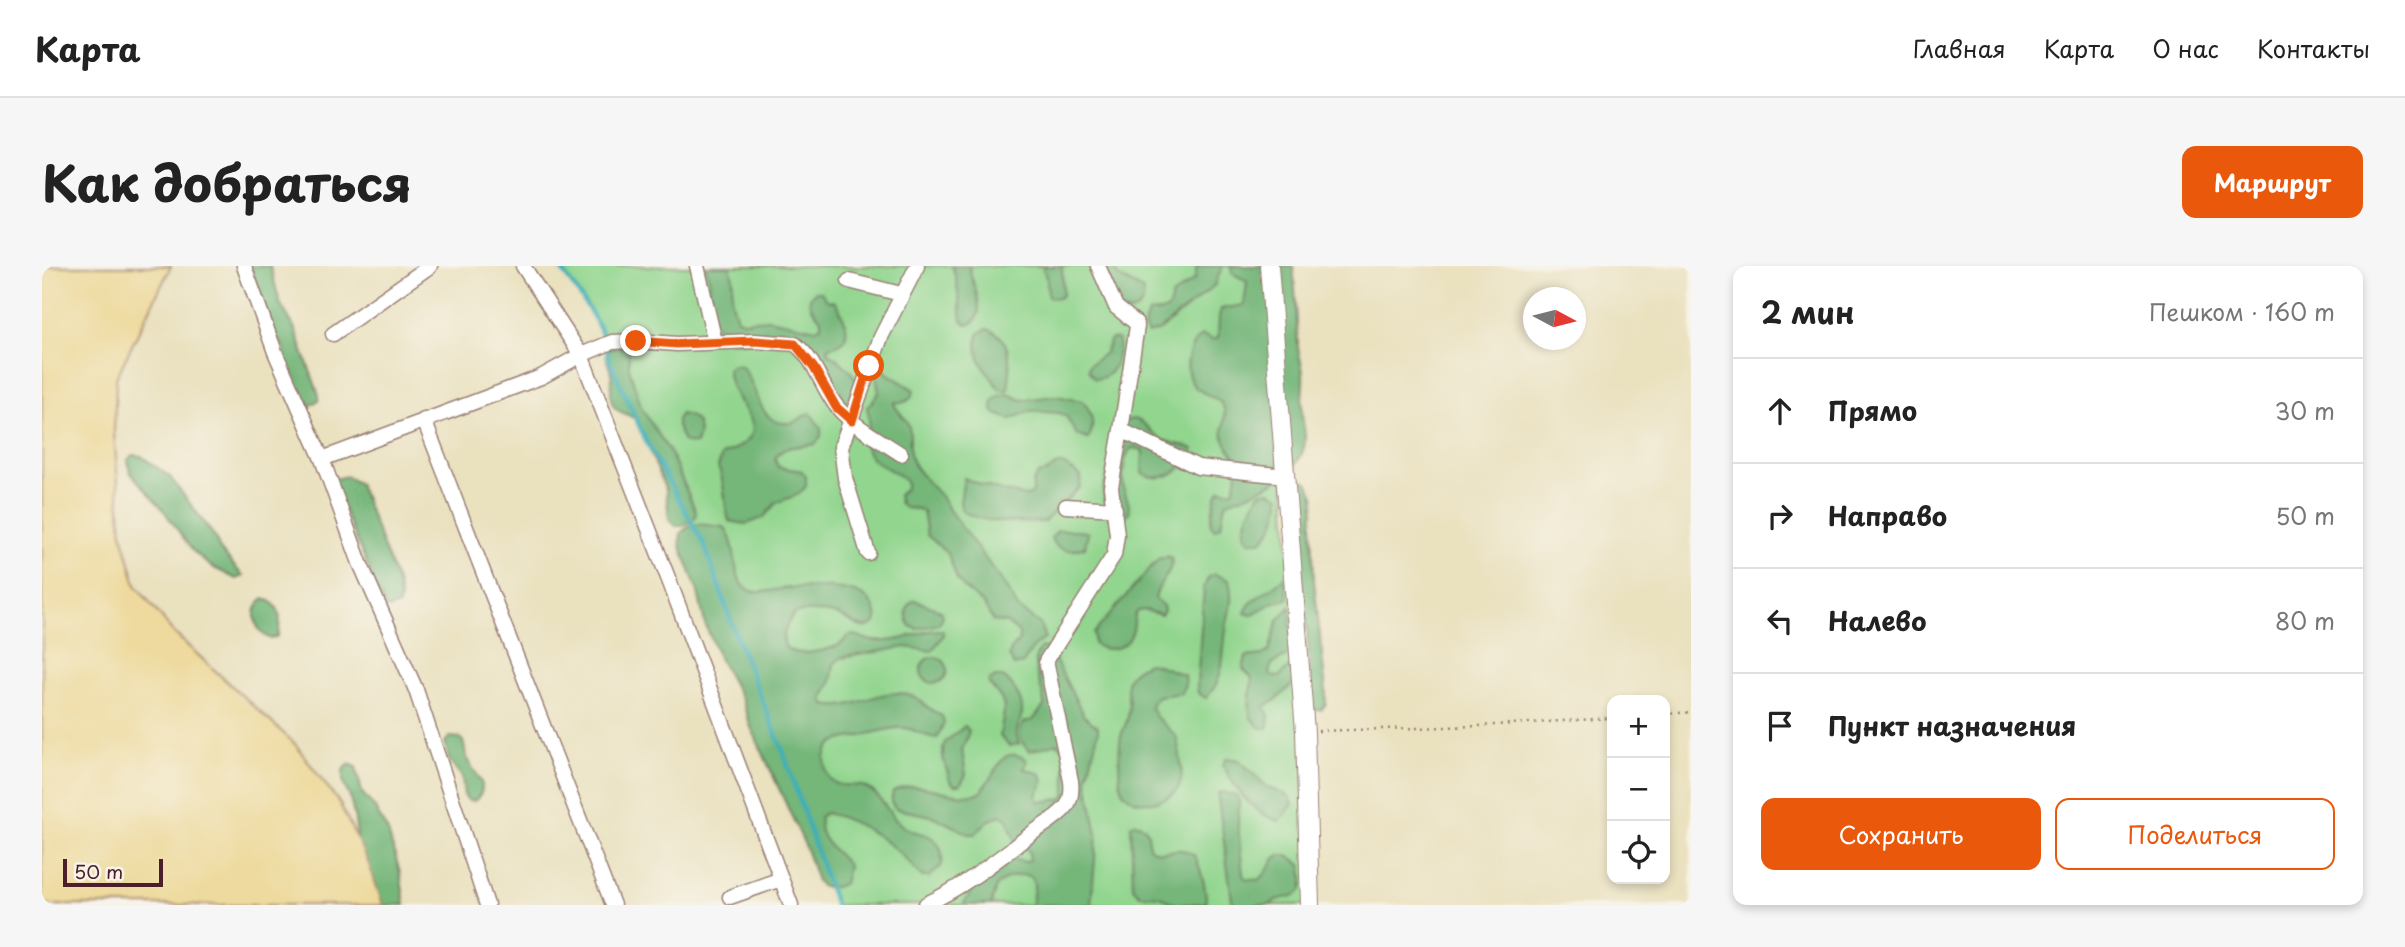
<!DOCTYPE html>
<html lang="ru">
<head>
<meta charset="utf-8">
<style>
  :root { --surface:#fff; --page:#f6f6f6; --text:#222; --muted:#767676; --line:#e0e0e0; --accent:#ea580c }
  body { margin:0; font-family:"Playpen Sans",sans-serif; background:var(--page); color:var(--text) }
  .controls { position:absolute; right:21px; bottom:21px; display:grid; overflow:hidden; border-radius:14px; box-shadow:0 4px 10px #0003 }
  .controls button { width:63px; height:63px; display:grid; place-items:center; padding:0; border:0; border-bottom:2px solid var(--line); background:var(--surface); color:var(--text); font:35px sans-serif }
  .compass { position:absolute; left:1481px; top:21px; width:63px; height:63px; border-radius:50%; background:var(--surface); box-shadow:0 4px 10px #0003; rotate:97deg }
  .scale { position:absolute; left:21px; bottom:18px; width:100px; box-sizing:border-box; padding-left:7px; border:4px solid #4a1f2b; border-top:0; font-size:19px; line-height:24px; white-space:nowrap; color:#4a1f2b; -webkit-text-stroke:5px #f7f3e8; paint-order:stroke }
  .stop { position:absolute; width:21px; height:21px; margin:-16px; border:5px solid #ea580c; border-radius:50%; background:#fff }
  .stop.end { background:#ea580c; border-color:#fff; box-shadow:0 2px 7px #0008 }
  .list { margin:0; padding:0; list-style:none }
  h2 { display:flex; justify-content:space-between; align-items:center; height:91px; margin:0; padding:0 28px; font-size:30px }
  h2 small { font-size:23px; font-weight:400; color:var(--muted) }
  .list li { display:grid; grid-template-columns:46px 1fr auto; gap:21px; align-items:center; box-sizing:border-box; height:105px; padding:0 28px; border-top:2px solid var(--line) }
  .list b { display:block; font-size:26px; white-space:nowrap }
  .list em { font-size:23px; font-style:normal; color:var(--muted) }
  .actions { display:flex; gap:14px; padding:21px 28px }
  .actions a { flex:1; padding:16px 0; border:2px solid var(--accent); border-radius:14px; text-align:center; font-size:24px; color:var(--accent) }
  .actions .main { background:var(--accent); color:#fff }
  .icon { flex:none; width:38px; height:38px; fill:none; stroke:currentColor; stroke-width:2; stroke-linecap:round; stroke-linejoin:round }
  .map { position:relative; flex:none; width:1649px; height:639px; overflow:hidden; border-radius:14px }
  header { display:flex; align-items:center; gap:42px; box-sizing:border-box; height:98px; padding:0 35px; background:var(--surface); border-bottom:2px solid var(--line) }
  header strong { font-size:33px }
  nav { display:flex; gap:38px; margin-inline-start:auto; font-size:24px }
  .intro { display:flex; align-items:center; justify-content:space-between; box-sizing:border-box; height:168px; padding:0 42px }
  h1 { margin:0; font-size:49px }
  .button { padding:18px 32px; border-radius:14px; background:var(--accent); color:#fff; font-size:24px; font-weight:700 }
  main { display:flex; gap:42px; padding:0 42px }
  aside { flex:1; background:var(--surface); border-radius:14px; box-shadow:0 4px 10px #0003 }
  .map>svg:first-child { display:block }
</style>
</head>
<body>
<header>
<strong>Карта</strong>
<nav><a>Главная</a><a>Карта</a><a>О нас</a><a>Контакты</a></nav>
</header>
<div class="intro"><h1>Как добраться</h1><a class="button">Маршрут</a></div>
<main>
<div class="map">
<svg width="1649" height="639" viewBox="0 0 1649 639">
  <rect width="100%" height="100%" fill="#f7f3e8"/>
  <filter id="ink" filterUnits="userSpaceOnUse"><feTurbulence type="fractalNoise" baseFrequency=".0143" numOctaves="2"/><feDisplacementMap in="SourceGraphic" scale="14" xChannelSelector="R" yChannelSelector="G"/><feConvolveMatrix kernelMatrix="1 2 1 2 8 2 1 2 1" color-interpolation-filters="sRGB"/></filter>
  <filter id="wash" filterUnits="userSpaceOnUse"><feTurbulence type="fractalNoise" baseFrequency=".00686" numOctaves="4" result="noise"/><feDisplacementMap in="SourceGraphic" scale="28" xChannelSelector="R" yChannelSelector="G"/><feGaussianBlur stdDeviation="1.57" result="paint"/><feColorMatrix in="noise" values="0 0 0 0 0 0 0 0 0 0 0 0 0 0 0 0 0 1.4 0 .05"/><feComposite in="paint" operator="in"/></filter>
  <g filter="url(#wash)">
    <rect width="100%" height="100%" fill="#eae1bf"/>
    <path fill="#91d58e" stroke="#6e7a5c" stroke-width="2" d="M517,0H1227L1272,639H793L662,278L605,177L566,91C564,61 534,25 517,0Z"/>
    <path fill="#74b679" stroke="#5f6a52" stroke-width="2" d="M208,0H228L238,37L252,61L277,129V134L266,141L261,139L242,94L244,90L240,78L233,70Z
      M663,0H688L691,12L690,36L695,53L701,55L727,53L774,63L779,60V54C773,44 760,36 773,26H779L785,34L793,36C799,45 813,70 797,78C794,80 789,80 786,81L787,88C805,97 837,132 798,136L789,123C790,107 792,94 772,94L752,69H737L726,77L688,75L670,55L667,13Z
      M910,0H927C929,17 947,46 929,58H924L920,54L914,13Z
      M1000,0H1020L1021,28L1017,32L1006,31L1005,14Z
      M1052,0H1072L1076,11L1098,22L1102,28C1101,36 1099,43 1091,45C1065,54 1056,18 1052,0Z
      M1155,0H1180L1173,19L1118,64L1106,68C1100,61 1103,54 1107,47C1124,45 1126,49 1130,30L1153,13Z
      M1189,0H1251C1254,27 1255,54 1256,81C1257,90 1260,98 1261,107C1262,120 1259,132 1260,145C1260,160 1267,172 1260,187C1249,214 1210,227 1185,236L1182,242L1179,260L1173,263L1169,260C1169,250 1172,237 1175,227L1179,223L1187,225L1192,223C1195,212 1198,197 1190,186C1185,180 1182,176 1181,167C1181,159 1185,147 1181,140C1177,131 1162,129 1154,122C1140,108 1144,80 1160,69L1171,74L1176,72L1177,50L1179,43L1202,39L1205,18L1204,15L1190,7Z
      M945,63C971,70 969,102 966,124H958C944,101 932,98 936,68Z
      M1069,73L1076,74L1077,77C1075,94 1073,112 1053,113L1046,104L1048,98L1063,87Z
      M583,81L587,86V102L600,143L629,188L654,246L653,252L641,260H634L627,253L624,224L596,156C590,149 584,149 577,145C563,136 572,120 569,108C568,99 563,96 565,87L571,82Z
      M837,96L845,107L872,124C870,134 863,138 852,136V138C856,147 865,152 867,161C870,172 865,185 870,195C879,214 899,224 907,244L962,318L976,342L998,358L1003,373L994,378L980,398L972,400L967,390L970,381L977,375V367L965,357L951,355L942,339L922,322L915,313L906,288L885,269L881,245L876,243L863,242L858,238L856,229L864,222V216C853,201 826,200 824,180C823,172 827,165 827,158C828,153 826,146 825,141L837,127L834,110Z
      M692,99L699,100C716,116 714,161 748,157C756,156 761,149 768,147L779,162V170L774,178C758,182 741,177 733,193L736,201L760,205L764,211V220L757,228L734,237L721,252L704,258L687,255C682,237 683,215 676,201L680,189C747,162 684,143 686,102Z
      M966,128L979,134L1014,130L1040,135C1050,144 1054,161 1046,173L1035,169L1024,150L1017,147L989,145L968,153L954,148L950,142L951,135L957,130Z
      M639,148C656,150 660,163 654,178L643,177L635,161V153Z
      M1092,153C1105,156 1108,167 1119,173C1129,178 1141,178 1151,183V190C1138,205 1120,219 1100,207L1101,186L1098,183L1089,182C1082,191 1079,212 1082,224C1084,233 1089,237 1087,247L1077,253L1064,246L1061,223L1079,159L1082,155Z
      M90,189L99,190L128,211L173,271L178,284L201,310L194,313L168,300L150,284L120,242L88,206L86,194Z
      M1016,198H1021L1039,210L1038,221L1002,256C976,256 943,259 920,245L918,236L922,212C937,219 968,228 987,230L991,226V216L996,208L1005,206Z
      M304,210L317,218L355,316L358,330L357,339L347,343L343,341L293,223V213Z
      M1260,214L1266,216L1273,232L1270,257L1272,315L1284,425V438L1279,444H1273L1270,437L1265,365L1258,320L1252,220L1253,215Z
      M1229,225L1238,230C1238,246 1232,264 1219,275H1207L1202,266L1206,249L1218,227Z
      M656,258L682,261C697,279 689,309 703,321C714,331 732,323 745,322C763,321 810,319 824,332C831,338 843,357 825,361C816,363 805,352 796,349C782,346 766,345 753,347C745,356 734,378 749,385C760,390 786,384 797,379C802,376 804,370 810,369C817,369 824,374 831,375C838,376 846,375 853,374C867,372 889,361 901,365V370L890,385L864,381L798,392L792,398L789,416L781,432L783,439C811,446 836,422 864,428C880,431 883,443 900,450L902,457L895,472C882,472 871,460 855,462C843,463 831,467 819,470C803,473 785,472 783,493C783,499 784,508 788,513C798,524 812,516 823,521C842,529 846,552 864,562C872,568 886,566 893,574C899,580 901,590 900,599L887,611H881L877,608C855,579 819,555 784,547L778,550C775,576 794,583 806,600L802,618L793,621H780L775,615L762,577L708,459L700,434L678,394L663,358L656,326L638,278L639,267L647,260Z
      M1016,264H1036L1046,267L1043,281C1031,286 1014,287 1009,272Z
      M1126,290L1130,293C1130,308 1115,317 1113,333L1121,340L1122,345L1119,349L1103,344L1096,345C1089,353 1094,358 1090,367C1084,384 1065,387 1052,378V367L1116,293Z
      M1172,308L1187,314C1192,338 1187,342 1184,364C1180,389 1184,412 1164,432L1156,427L1155,418L1162,322L1166,312Z
      M1242,311L1246,333L1232,336L1209,349L1203,347C1208,330 1231,325 1242,311Z
      M222,332C240,339 239,352 236,370L229,373C212,366 207,344 222,332Z
      M873,334L899,345L901,350L897,358L875,363L868,360C864,351 861,339 873,334Z
      M1248,341L1249,388L1230,398L1227,406L1229,410L1237,411L1259,389L1254,415L1234,434L1222,441L1227,449L1226,462H1218L1209,452L1207,442L1210,412L1201,403L1204,391L1220,389L1227,385L1236,354Z
      M999,381L1008,384L1042,450L1056,461V467L1045,512L1055,570L1049,639H990L992,619L990,611C977,606 965,611 954,620L949,639H921L937,613L968,593L985,596L988,593L987,585L973,574L965,552L958,549L946,555L933,568H927L890,550L854,543L849,537L851,526C878,510 911,537 940,526C943,517 948,514 952,506C961,491 966,483 984,493L985,497L982,503L999,508L1001,517L995,530L997,536L1020,533L1024,528L1023,484L1015,477L988,485C978,477 974,466 983,456L991,454L1002,440C1003,420 984,400 999,381Z
      M879 404a13 13 0 1 1 26 0a13 13 0 1 1-26 0Z
      M1106,397L1113,398L1142,409L1143,419L1139,427L1116,430L1111,435L1109,442L1114,451L1134,470C1137,481 1142,509 1138,518C1131,538 1092,544 1080,524C1076,517 1077,479 1079,470C1081,463 1085,457 1086,450C1091,423 1071,413 1106,397Z
      M954,411H961C971,418 984,438 979,451C976,463 972,466 977,478L967,480L958,470C961,443 969,440 947,418L948,414Z
      M923,460L927,465L920,484L924,509L918,519H912L908,515L901,491V482L903,476Z
      M408,471L419,472C424,479 422,487 426,495C434,510 449,519 433,535L426,534L422,529L420,511L407,494L403,476Z
      M1184,492L1197,494L1225,521L1247,530L1251,538L1238,555C1213,550 1192,522 1181,499Z
      M308,498L314,501L320,527L333,542L346,566L358,606L363,639H334L318,593L313,554L308,531L301,517V504Z
      M1181,526L1194,530L1197,534L1196,560L1201,609L1204,613L1217,614C1234,601 1230,573 1260,600C1264,633 1259,626 1232,635L1229,639H1194L1190,634L1176,533V527Z
      M1093,557C1107,560 1107,568 1107,581C1117,589 1123,585 1135,584C1140,583 1147,586 1152,589C1158,599 1165,625 1164,637L1135,639L1118,630L1098,629L1091,622L1089,559Z"/>
    <path fill="#eeda9e" stroke="#9c7c64" stroke-width="2" d="M0,0H129L74,112L72,167L80,268L94,319L131,366L253,478L298,538L326,596L341,639H0Z"/>
    <g fill="none" stroke-linecap="round" stroke-linejoin="round">
      <path stroke="#3eafb7" stroke-width="4.5" d="M517,0C534,25 564,61 566,91L605,177L662,278L697,378L741,485L793,639"/>
    </g>
  </g>
  <g filter="url(#ink)">
    <g fill="none" stroke-linecap="round" stroke-linejoin="round">
      <g stroke="#9a8075" stroke-width="17">
        <path id="minor" d="M202,0L233,86L280,193
          M481,0L539,89L628,317L749,639
          M655,0L673,76
          M1056,0L1074,41L1094,57L1095,60L1079,164L1156,201L1244,210
          M807,15L859,28
          M291,68L388,0
          M382,154L571,639
          M1024,240L1073,243
          M826,287L803,212L799,181L839,71L875,0
          M688,631L739,613
          M884,638C922,621 956,593 989,568C1000,560 1015,552 1024,541C1030,533 1030,524 1029,515L1004,395L1072,289L1075,269L1069,221L1079,164
          M445,639L374,424L318,297L280,193L499,111L539,89L570,76L594,75L635,78L713,75L753,78C774,94 780,123 796,142C813,161 838,174 859,188"/>
      </g>
      <g stroke="#9a8075" stroke-width="20">
        <path id="major" d="M1227,0L1263,466L1268,639"/>
      </g>
      <path stroke="#9a8075" stroke-width="2.5" stroke-dasharray="2 5" stroke-linecap="butt" d="M1623,448L1649,446
        M1276,465L1436,460L1570,452"/>
      <use href="#minor" stroke="#fff" stroke-width="14"/>
      <use href="#major" stroke="#fff" stroke-width="18"/>
    </g>
  </g>
  <g fill="none" stroke-linecap="round" stroke-linejoin="round" filter="url(#ink)">
    <path stroke="#ea580c" stroke-width="9" d="M594,75L635,78L713,75L753,78L772,102L794,141L810,155L827,100"/>
  </g>
</svg>
<div class="controls">
<button>+</button>
<button>−</button>
<button><svg class="icon" aria-label="locate" viewBox="0 0 24 24"><circle cx="12" cy="12" r="6"/><path d="M12 2v4M12 18v4M2 12h4M18 12h4"/></svg></button>
</div>
<svg class="compass" viewBox="-18 -18 36 36"><path d="M0-13l5 13h-10z" fill="#e53935"/><path d="M0 13l5-13h-10z" fill="#767676"/></svg>
<div class="scale">50 m</div>
<div class="stop" style="left:827px;top:100px"></div>
<div class="stop end" style="left:594px;top:75px"></div>
</div>
<aside>
<h2>2 мин<small>Пешком · 160 m</small></h2>
<ul class="list">
<li><svg class="icon" aria-label="ahead" viewBox="0 0 24 24"><path d="M12 20V5M6 11l6-6 6 6"/></svg><div><b>Прямо</b></div><em>30 m</em></li>
<li><svg class="icon" aria-label="right" viewBox="0 0 24 24"><path d="M7 20v-9h11M14 6l5 5-5 5"/></svg><div><b>Направо</b></div><em>50 m</em></li>
<li><svg class="icon" aria-label="left" viewBox="0 0 24 24"><path d="M17 20v-9H6M10 6l-5 5 5 5"/></svg><div><b>Налево</b></div><em>80 m</em></li>
<li><svg class="icon" aria-label="arrive" viewBox="0 0 24 24"><path d="M6 21V4h12l-3 4 3 4H6"/></svg><div><b>Пункт назначения</b></div></li>
</ul>
<div class="actions"><a class="main">Сохранить</a><a>Поделиться</a></div>
</aside>
</main>
</body>
</html>
